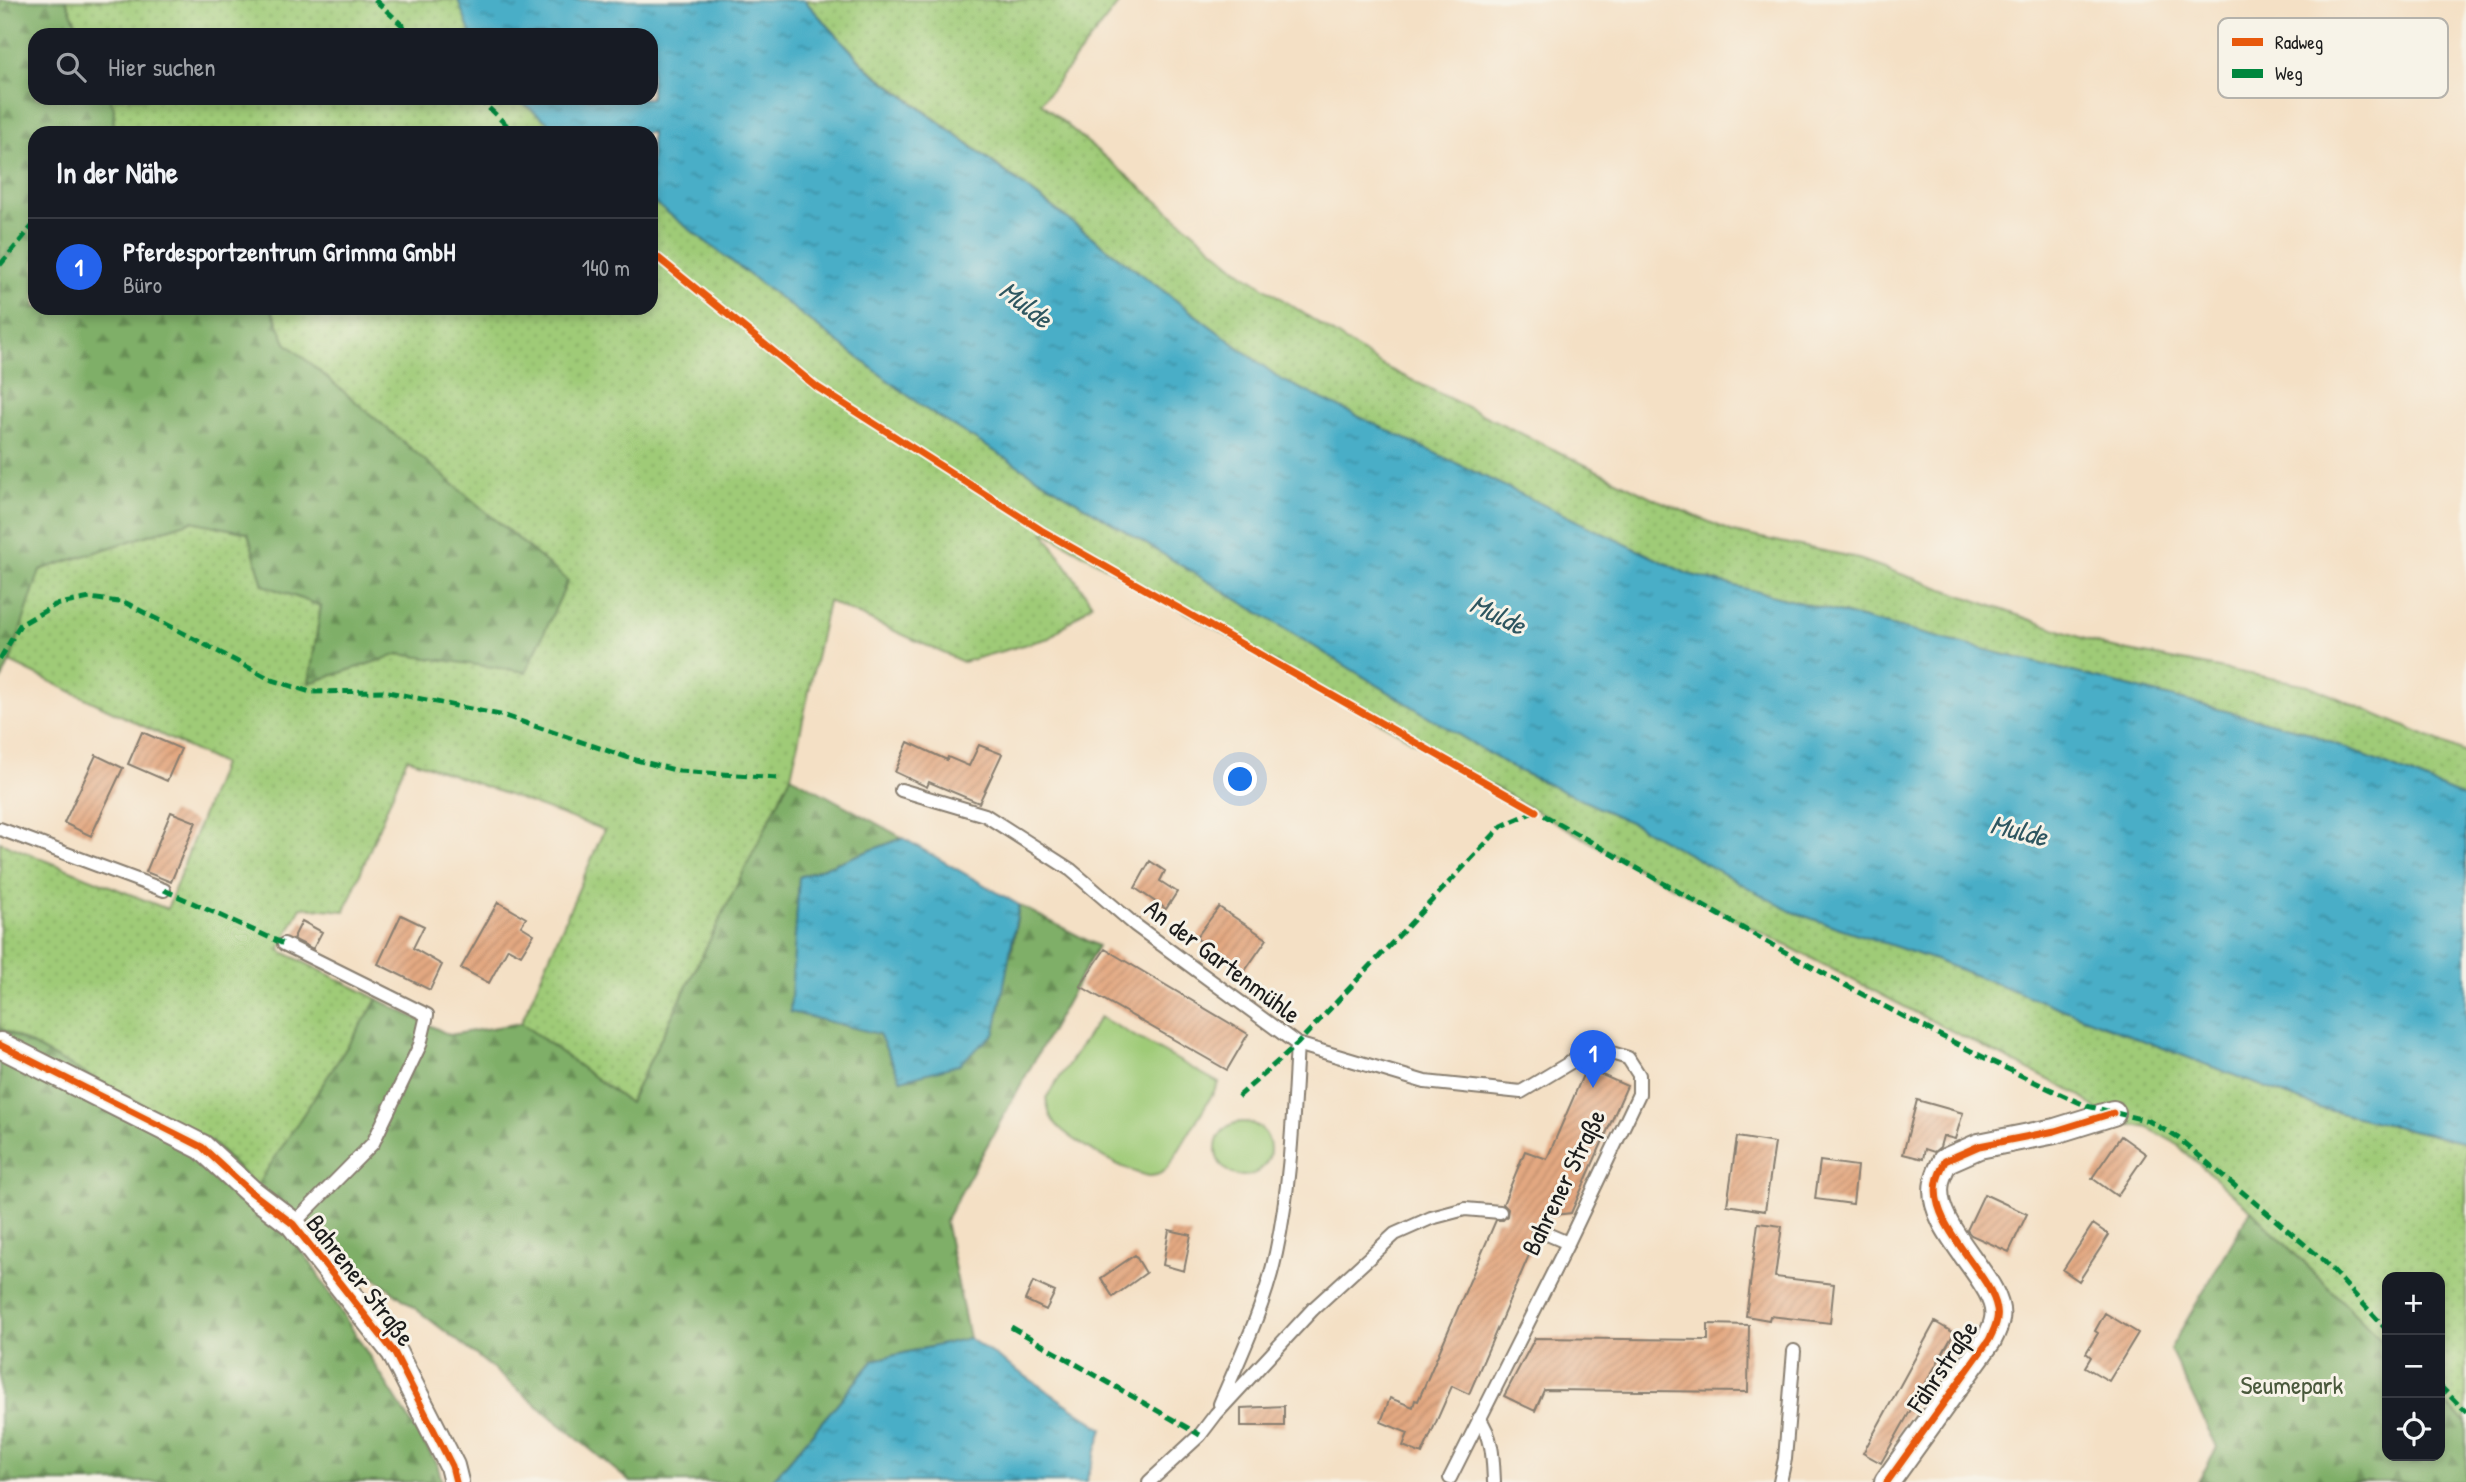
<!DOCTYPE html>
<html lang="de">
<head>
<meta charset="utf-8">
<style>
  :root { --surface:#171b24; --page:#242831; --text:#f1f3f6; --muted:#9ea1a6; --line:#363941; --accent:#2563eb }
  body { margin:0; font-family:"Patrick Hand",sans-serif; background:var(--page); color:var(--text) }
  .controls { position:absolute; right:21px; bottom:21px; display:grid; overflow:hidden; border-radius:14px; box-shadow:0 4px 10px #0003 }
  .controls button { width:63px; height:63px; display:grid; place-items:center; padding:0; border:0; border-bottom:2px solid var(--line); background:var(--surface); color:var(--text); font:35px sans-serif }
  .you { position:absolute; left:1241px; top:780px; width:24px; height:24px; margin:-18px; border:5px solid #fff; border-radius:50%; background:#1a73e8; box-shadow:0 0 0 10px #1a73e833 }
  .badge { display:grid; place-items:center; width:46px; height:46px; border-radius:50%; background:var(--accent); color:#fff; font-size:23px; font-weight:700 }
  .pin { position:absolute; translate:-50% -58px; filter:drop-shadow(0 2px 4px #0008) }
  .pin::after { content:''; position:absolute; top:37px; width:24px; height:21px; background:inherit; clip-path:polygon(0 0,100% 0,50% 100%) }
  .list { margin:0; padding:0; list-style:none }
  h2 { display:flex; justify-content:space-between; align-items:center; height:91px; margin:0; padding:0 28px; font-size:30px }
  h2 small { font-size:23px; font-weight:400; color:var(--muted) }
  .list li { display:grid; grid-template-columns:46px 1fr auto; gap:21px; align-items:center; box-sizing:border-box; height:98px; padding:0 28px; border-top:2px solid var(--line) }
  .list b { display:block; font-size:26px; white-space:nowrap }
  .list p { margin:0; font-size:23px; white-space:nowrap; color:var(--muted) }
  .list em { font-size:23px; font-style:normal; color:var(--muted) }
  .icon { flex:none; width:38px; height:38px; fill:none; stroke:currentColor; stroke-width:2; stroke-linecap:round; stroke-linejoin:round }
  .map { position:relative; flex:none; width:2466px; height:1482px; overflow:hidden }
  .search { position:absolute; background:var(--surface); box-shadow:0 4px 10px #0003; left:28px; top:28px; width:630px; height:77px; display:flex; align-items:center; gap:18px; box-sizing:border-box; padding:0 24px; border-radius:21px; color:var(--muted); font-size:26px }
  .panel { position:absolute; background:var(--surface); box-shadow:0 4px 10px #0003; left:28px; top:126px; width:630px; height:189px; border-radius:21px }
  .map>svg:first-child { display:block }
</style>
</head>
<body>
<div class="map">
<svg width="2466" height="1482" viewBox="0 0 2466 1482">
  <defs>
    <pattern id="grass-dots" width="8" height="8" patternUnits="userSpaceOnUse" patternTransform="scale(1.75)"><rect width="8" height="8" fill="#9fcb77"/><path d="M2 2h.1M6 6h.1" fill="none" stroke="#88ae66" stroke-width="1.8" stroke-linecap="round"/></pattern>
    <pattern id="forest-firs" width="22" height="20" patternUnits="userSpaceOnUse" patternTransform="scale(1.75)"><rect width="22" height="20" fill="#7faf68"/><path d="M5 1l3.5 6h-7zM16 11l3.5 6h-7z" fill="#678e55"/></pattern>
    <pattern id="water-ripples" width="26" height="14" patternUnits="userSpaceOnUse" patternTransform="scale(1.75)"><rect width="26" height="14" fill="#48aec7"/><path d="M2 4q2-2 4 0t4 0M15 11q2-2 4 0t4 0" fill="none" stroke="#3b8da1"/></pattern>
    <pattern id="building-hatch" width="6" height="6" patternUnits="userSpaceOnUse" patternTransform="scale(1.75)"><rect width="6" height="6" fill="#e3a881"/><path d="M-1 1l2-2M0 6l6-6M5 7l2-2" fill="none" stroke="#c2906f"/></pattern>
  </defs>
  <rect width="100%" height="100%" fill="#f7f3e8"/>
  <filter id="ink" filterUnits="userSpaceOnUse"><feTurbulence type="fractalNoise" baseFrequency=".0143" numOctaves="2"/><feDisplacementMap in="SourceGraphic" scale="14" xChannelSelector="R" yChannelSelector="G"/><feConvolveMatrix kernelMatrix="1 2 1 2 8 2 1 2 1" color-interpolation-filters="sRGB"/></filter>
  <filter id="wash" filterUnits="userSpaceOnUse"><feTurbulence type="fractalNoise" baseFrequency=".00686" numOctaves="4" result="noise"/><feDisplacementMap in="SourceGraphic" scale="28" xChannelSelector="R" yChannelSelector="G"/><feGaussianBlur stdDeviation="1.57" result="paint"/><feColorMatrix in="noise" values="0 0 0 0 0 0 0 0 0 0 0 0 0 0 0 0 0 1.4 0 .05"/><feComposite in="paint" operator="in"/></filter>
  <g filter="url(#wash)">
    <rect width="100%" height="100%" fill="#f4e0c5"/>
    <path fill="url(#grass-dots)" stroke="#5e744a" stroke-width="2" d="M66,0H458L471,35H81Z
      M804,0H1121L1041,103L1241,272L1383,366L1653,498L1733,532L1853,557L2108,647L2308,685L2466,753V798L2304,731L1688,574L1282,380L868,68Z
      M110,98H516L562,133H113L114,108Z
      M651,200L927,410L1513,768L1935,960L2319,1108L2466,1143V1422L2440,1399V1277H2387V1346L2251,1210L2175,1143L2148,1128L2108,1120L2081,1096L1922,1016L1626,862L1043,531L1092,604L1049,638L963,662L828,601L791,776L629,1103L521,1023L604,830L407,758L345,911L301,907L279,950L378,999L257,1187L212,1142L0,1028V842L167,909L222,764L10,662L39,570L192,521L248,533L263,585L321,606L309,683L399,654L526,671L286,343L271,308H651Z"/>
    <path fill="url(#forest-firs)" stroke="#4e6642" stroke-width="2" d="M0,0H66L81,35H35V98H110L114,108L113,133H35V308H271L286,343L568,581L526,672L399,654L309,683L321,606L263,585L248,533L192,521L40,570L10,662L0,683Z
      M791,776L903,838L799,877L791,1012L879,1034L901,1079L1012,950L1019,905L1098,946L945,1221L969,1338L874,1360L771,1482H630L476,1355L259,1189L310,1262L437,1464L442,1482H0V1028L212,1142L256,1187L378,999L449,1035L521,1023L629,1103Z
      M2251,1210L2387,1346V1456H2440V1399L2466,1422V1482H2198L2217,1448L2170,1349Z"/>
    <path fill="#9fcb77" stroke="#5e744a" stroke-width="2" d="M1100,1017L1219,1083L1171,1163C1166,1170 1159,1177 1149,1176C1126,1172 1064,1138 1052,1119C1048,1114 1048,1105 1046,1098Z
      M1216 1149a27 27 0 1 1 54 0a27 27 0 1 1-54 0Z"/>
    <path fill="url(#water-ripples)" stroke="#326572" stroke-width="2" d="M458,0H804L868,69L1282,380L1688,574L2304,731L2466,798V1143L2319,1108L1935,960L1792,912L1636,825L1513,768L927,410L651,200V133H562L516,98H651V35H471Z
      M903,838L1019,905L995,1033L958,1065L901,1080L879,1034L790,1012L799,877Z
      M969,1338L1103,1429L1086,1482H771L874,1360Z"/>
    <g id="blocks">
      <path fill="url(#building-hatch)" d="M142,732L181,749L167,781L128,764Z
        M908,742L947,760L948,757L969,766L979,745L1002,754L979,803L929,782L927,787L895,772Z
        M96,755L123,768L91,836L64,823Z
        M171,812L196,822L171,882L146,872Z
        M1150,861L1165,871L1160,881L1177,892L1166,909L1135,888Z
        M498,902L526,918L521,926L534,934L521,955L508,948L489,983L461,968Z
        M1219,907L1267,939L1244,972L1196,938Z
        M401,915L424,926L413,948L442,965L430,990L378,964Z
        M302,921L322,932L313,949L293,939Z
        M1105,949L1248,1034L1227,1070L1080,986Z
        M1586,1068L1627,1086L1571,1213L1547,1216L1544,1223L1538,1222L1532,1227L1531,1233L1536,1239L1469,1394L1452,1386L1422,1454L1403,1446L1408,1433L1381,1422L1390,1398L1413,1407L1415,1400L1418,1401L1496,1220H1503L1507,1216L1508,1209L1503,1204L1525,1151L1547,1159Z
        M1917,1100L1963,1113L1955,1139L1943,1136L1940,1147L1934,1152L1925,1149L1923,1159L1903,1154Z
        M2121,1136L2146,1154L2117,1196L2092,1178Z
        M1737,1137L1775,1143L1765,1211L1727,1205Z
        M1820,1161L1857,1166L1853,1204L1815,1199Z
        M1984,1194L2027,1214L2009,1252L1971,1235L1967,1230Z
        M1758,1223L1782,1226L1775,1277L1834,1284L1830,1323L1770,1316L1769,1320L1746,1316Z
        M2093,1224L2109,1235L2079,1281L2063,1270Z
        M1169,1230L1191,1235L1184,1271L1163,1265Z
        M1135,1255L1146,1273L1113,1297L1101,1278Z
        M1033,1282L1055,1292L1046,1310L1025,1300Z
        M2105,1313L2138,1333L2109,1381L2085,1367L2091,1357L2086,1353L2098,1333L2095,1331Z
        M1935,1322L1954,1333L1881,1463L1863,1453Z
        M1708,1324L1749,1325L1748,1392L1544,1390L1535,1411L1504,1396L1535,1338L1708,1340Z
        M1284,1406V1426H1241V1408Z"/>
    </g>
  </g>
  <g filter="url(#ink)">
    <use href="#blocks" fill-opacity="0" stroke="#887e70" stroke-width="2"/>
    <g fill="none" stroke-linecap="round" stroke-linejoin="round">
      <g stroke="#887e70" stroke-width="16">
        <path id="lane" d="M901,790L985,815L1071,870L1135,925L1297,1044L1425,1082L1521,1092L1576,1059L1605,1051L1628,1058L1639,1075V1094L1568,1243L1450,1478
          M0,829L164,890
          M284,944L427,1015L420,1045L373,1143L293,1224
          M1540,1231L1568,1243
          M1220,1404C1241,1355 1265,1305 1276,1253C1291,1184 1293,1114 1297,1044
          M1479,1418C1493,1437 1493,1459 1494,1482
          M1149,1482L1200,1435L1216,1414L1313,1309L1395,1234L1431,1218L1465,1209L1500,1212
          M1780,1482L1785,1459L1794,1351"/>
      </g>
      <g stroke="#887e70" stroke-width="28">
        <path id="street" d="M0,1045L202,1147L251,1192L293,1224L394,1352L452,1466L456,1482
          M1887,1482L1989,1340C1992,1334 1996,1326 1997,1319C2004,1282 1927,1229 1937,1182C1938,1175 1942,1168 1945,1161L1979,1146L2055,1131L2113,1113"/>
      </g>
      <use href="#lane" stroke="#fff" stroke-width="12"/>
      <use href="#street" stroke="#fff" stroke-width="24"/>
      <path stroke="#00873e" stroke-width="5" stroke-dasharray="10 5" stroke-linecap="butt" d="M375,0L413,35
        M478,98L515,133
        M0,265L35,223
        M0,659L20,625L55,605L90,598L126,603L272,680L310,692L383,691L505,716L632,759L679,771L778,778
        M1531,808C1709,908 1883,1013 2069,1098L2087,1106L2149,1121L2178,1138L2323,1260L2387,1330
        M164,890L284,944
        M1238,1097L1297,1044L1502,826L1536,811
        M1011,1327L1200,1435
        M2440,1386L2466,1412"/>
      <g stroke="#f7f3e8" stroke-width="11">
        <path id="cycleway" d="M651,252L817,387L1041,530L1536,811
          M0,1045L202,1147L251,1192L293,1224L394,1352L452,1466L456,1482
          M1887,1482L1989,1340C1992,1334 1996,1326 1997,1319C2004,1282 1927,1229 1937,1182C1938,1175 1942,1168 1945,1161L1979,1146L2055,1131L2113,1113"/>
      </g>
      <use href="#cycleway" stroke="#e8590c" stroke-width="7"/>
    </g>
  </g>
  <g text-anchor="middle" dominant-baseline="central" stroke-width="6" stroke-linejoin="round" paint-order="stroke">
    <g font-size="26" fill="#1c1c1c" stroke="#f7f3e8">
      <text transform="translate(1223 961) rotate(37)">An der Gartenmühle</text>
      <text transform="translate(1563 1182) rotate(-64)">Bahrener Straße</text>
      <text transform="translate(361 1280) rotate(52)">Bahrener Straße</text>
      <text transform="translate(1942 1366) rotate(-56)">Fährstraße</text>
    </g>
    <g font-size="26" fill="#4a593c" stroke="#f7f3e8">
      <text x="2292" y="1384">Seumepark</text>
    </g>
    <g font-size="28" font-style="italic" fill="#2e5660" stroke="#f7f3e8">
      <text transform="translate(1026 304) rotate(38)">Mulde</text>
      <text transform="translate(1498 614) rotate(26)">Mulde</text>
      <text transform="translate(2019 830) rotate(14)">Mulde</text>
    </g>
  </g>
  <rect x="2218" y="18" width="230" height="80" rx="10" fill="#f7f3e8" stroke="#b5b2ab" stroke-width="2"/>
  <rect x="2232" y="38" width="31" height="8" fill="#e8590c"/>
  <rect x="2232" y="69" width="31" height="9" fill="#00873e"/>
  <g font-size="19" fill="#1c1c1c">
    <text x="2275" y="49">Radweg</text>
    <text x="2275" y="80">Weg</text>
  </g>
</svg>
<div class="controls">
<button>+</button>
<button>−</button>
<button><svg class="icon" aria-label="locate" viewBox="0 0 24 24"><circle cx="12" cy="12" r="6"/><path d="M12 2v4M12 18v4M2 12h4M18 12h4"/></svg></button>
</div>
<div class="you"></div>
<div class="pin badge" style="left:1593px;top:1088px">1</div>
<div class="search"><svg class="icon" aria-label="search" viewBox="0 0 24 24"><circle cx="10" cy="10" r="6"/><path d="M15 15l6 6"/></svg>Hier suchen</div>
<section class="panel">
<h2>In der Nähe<small></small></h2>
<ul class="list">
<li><span class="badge">1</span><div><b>Pferdesportzentrum Grimma GmbH</b><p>Büro</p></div><em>140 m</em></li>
</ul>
</section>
</div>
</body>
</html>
